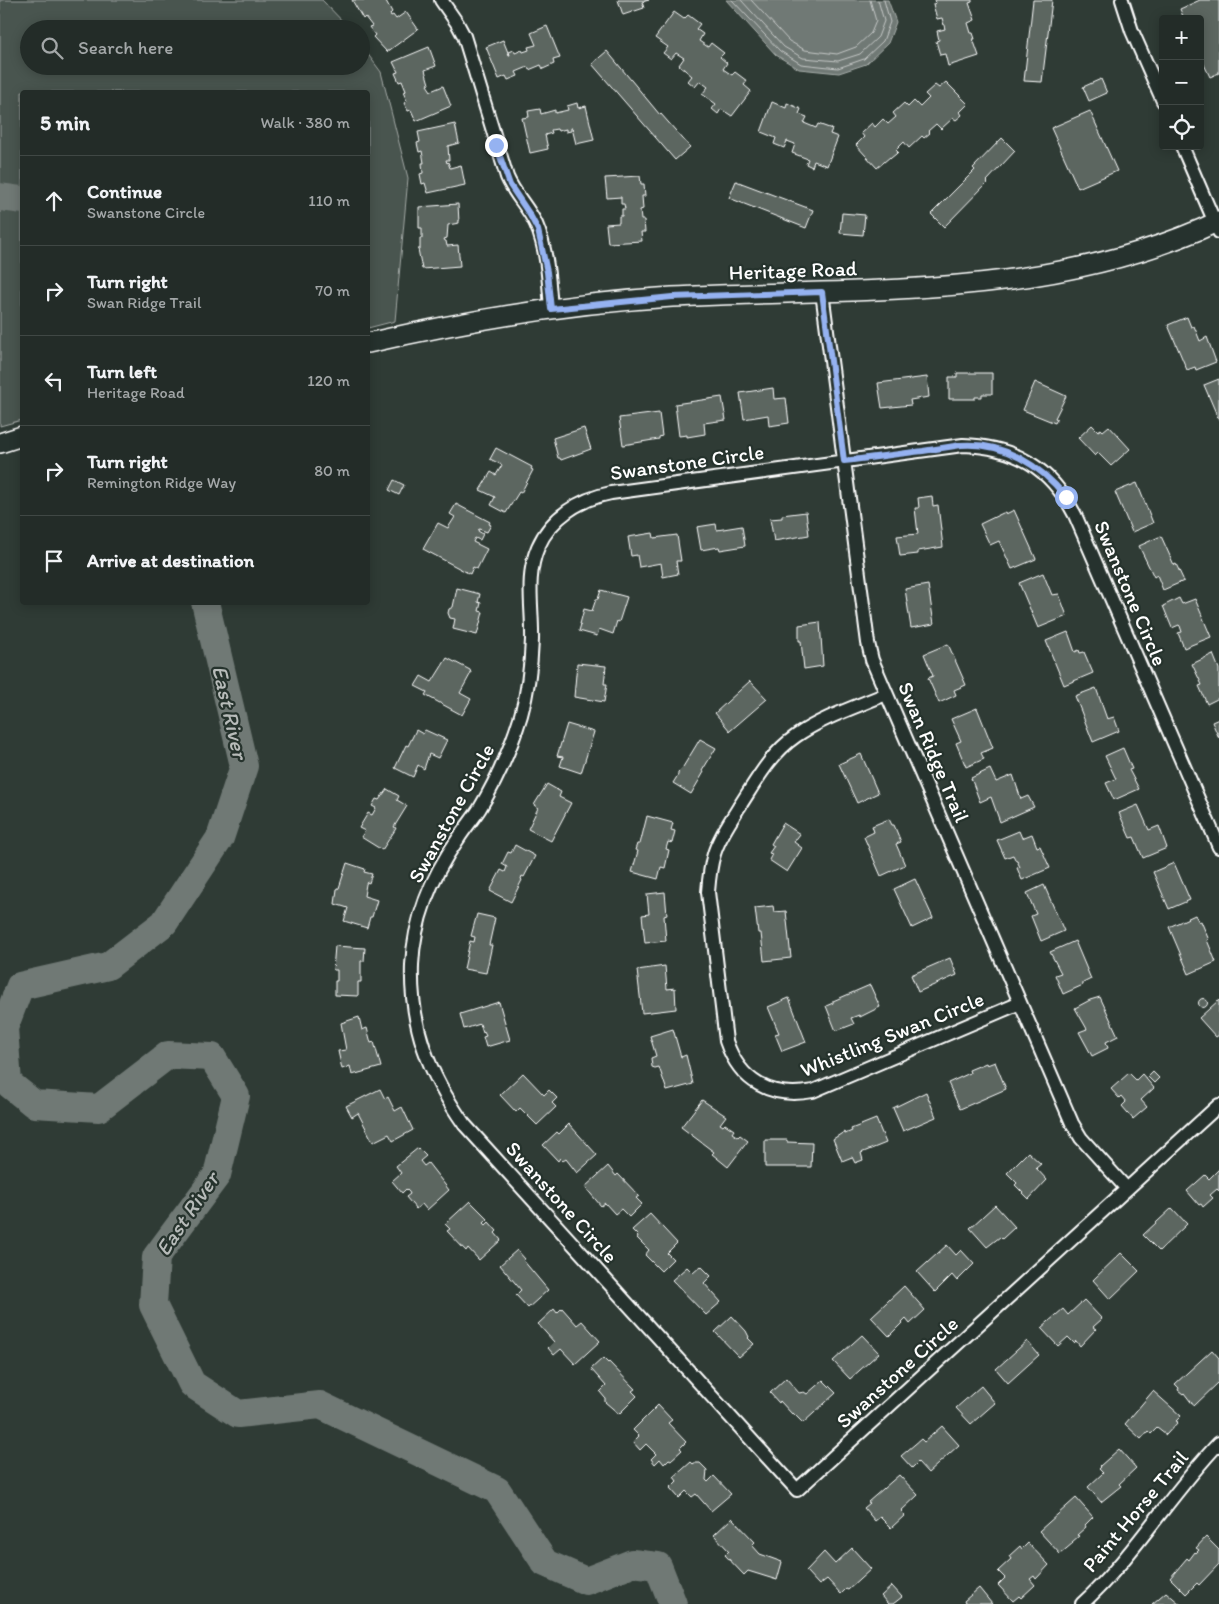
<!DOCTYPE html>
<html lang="en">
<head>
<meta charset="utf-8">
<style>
  :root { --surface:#232c28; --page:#2b3430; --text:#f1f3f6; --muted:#a3a7a8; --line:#404845 }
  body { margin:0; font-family:Itim,sans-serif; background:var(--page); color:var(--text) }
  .controls { position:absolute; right:15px; top:15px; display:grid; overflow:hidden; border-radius:5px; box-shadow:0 2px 12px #0003 }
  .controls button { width:45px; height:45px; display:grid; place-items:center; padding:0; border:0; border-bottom:1px solid var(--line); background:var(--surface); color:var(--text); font:25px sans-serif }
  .stop { position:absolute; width:15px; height:15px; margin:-11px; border:4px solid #95b2f1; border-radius:50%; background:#fff }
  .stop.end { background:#95b2f1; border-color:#fff; box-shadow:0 1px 5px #0008 }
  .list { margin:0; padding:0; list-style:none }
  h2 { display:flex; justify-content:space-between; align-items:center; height:65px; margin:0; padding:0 20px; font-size:21px }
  h2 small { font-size:16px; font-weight:400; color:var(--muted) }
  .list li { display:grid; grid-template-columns:32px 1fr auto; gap:15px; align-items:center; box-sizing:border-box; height:90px; padding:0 20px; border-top:1px solid var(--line) }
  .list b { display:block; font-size:19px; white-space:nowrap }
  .list p { margin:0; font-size:16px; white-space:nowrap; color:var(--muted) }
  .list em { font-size:16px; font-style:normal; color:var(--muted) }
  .icon { flex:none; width:28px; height:28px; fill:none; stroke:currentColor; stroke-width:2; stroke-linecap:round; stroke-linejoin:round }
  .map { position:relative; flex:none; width:1219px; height:1604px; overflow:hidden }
  .search { position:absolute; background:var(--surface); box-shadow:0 2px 12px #0003; left:20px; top:20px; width:350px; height:55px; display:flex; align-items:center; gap:12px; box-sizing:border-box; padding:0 18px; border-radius:28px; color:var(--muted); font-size:19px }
  .panel { position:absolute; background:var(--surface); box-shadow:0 2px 12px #0003; left:20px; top:90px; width:350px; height:515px; border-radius:5px }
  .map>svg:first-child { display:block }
</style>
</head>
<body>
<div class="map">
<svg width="1219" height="1604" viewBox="0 0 1219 1604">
  <rect width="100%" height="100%" fill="#2f3b35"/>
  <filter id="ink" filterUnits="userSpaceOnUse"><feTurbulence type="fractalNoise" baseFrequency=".02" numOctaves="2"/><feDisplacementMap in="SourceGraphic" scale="10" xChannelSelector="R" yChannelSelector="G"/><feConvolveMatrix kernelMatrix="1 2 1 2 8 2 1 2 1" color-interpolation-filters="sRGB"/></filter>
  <g filter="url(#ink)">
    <path fill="#4a544f" stroke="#a4aaa7" d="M0,0H322L350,29H29V66H361V45L381,72L408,178L395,321L368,328V92H22V420L0,426Z"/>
    <path fill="#707975" stroke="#a9afac" d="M726,0H888L896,22L888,43L866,64L839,73L799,69L776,55Z"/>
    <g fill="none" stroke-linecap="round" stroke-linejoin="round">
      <path stroke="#c6c9c8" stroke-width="1" d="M732,0L780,51L801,64L838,68L864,59L883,41L890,22L884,0
        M741,0L784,47L803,58L838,61L860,54L878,37L884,21L878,0
        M751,0L789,41L805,50L837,54L856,47L871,33L876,21L870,0"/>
      <path stroke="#707975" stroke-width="28" d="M0,197L22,200
        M205,602L244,766L220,838L164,923L108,966L20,986L4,1028L8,1083L34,1104L99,1108L168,1055L212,1057L236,1096L217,1175L156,1257L153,1305L192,1384L238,1414L320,1405L497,1490L545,1563L586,1581L632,1563L658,1566L673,1604"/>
    </g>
    <path fill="#5b6661" stroke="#fff" d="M352,0H388L386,1L392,12L390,14L391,16L393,15L396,19L406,12L418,29L387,52L373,37L375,35L369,27L372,26L365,17L363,19Z
      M618,0H649L642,2L644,8L623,15Z
      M935,0H972V2L969,3L975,20L968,23L971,33H973L975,39H973L979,56L948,66L945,54L940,55L936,41L939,40L937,31L945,29L942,18L937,19L933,4L936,3Z
      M1033,0H1052L1042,82L1024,81Z
      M1200,0H1218L1219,2V73L1210,77L1200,56V19H1184L1180,9Z
      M674,12L684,19L688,15L700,24L696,29L703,34L699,41L708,47L711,43L724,53L720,57L727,63L723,69L732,75L735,72L747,81L744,85L751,91L732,116L721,109L718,114L712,109L716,104L702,94L708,87L700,81L695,87L688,81L692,76L679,65L684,58L676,53L671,59L663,53L668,47L655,38Z
      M547,26L560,58L553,60L554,64L543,69L541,65L529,70L528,67L516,72L518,76L508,80L506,76L499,79L486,47L503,40L509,55H510L509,52L514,50L515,53L522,50L523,52L529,50L528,47L536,45L531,33Z
      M429,47L436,66L425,70L429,84L427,85L431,91L443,86L451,106L416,121L411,110L408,111L404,103L407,101L403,92L406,91L402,81L399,82L395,73L398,72L393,62Z
      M607,51L660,115L661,114L690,147L675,160L592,64Z
      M1101,79L1107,93L1089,101L1083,87Z
      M946,82L968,104L960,112L962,115L956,120L953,118L941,129L936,124L928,131L930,133L924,138L922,136L909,148L904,142L896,150L898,152L896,154L891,158L890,157L877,168L856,145L864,137L861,133L872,123L875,127L883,119L888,124L896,117L893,113L904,103L908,107L914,101L920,107L929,98L925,94L935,85L939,88Z
      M772,102L786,108L787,103L801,109L799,114L807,117L804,123L816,128L818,124L832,129L830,134L838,137L827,166L814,161L812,167L806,164L808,159L792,153L795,144L787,141L784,148L774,144L776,138L761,132Z
      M577,103L578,108L586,106L594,140L576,144L572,128H571V131L566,132V129L558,131L557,129L551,130L552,133L545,135L548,149L530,153L522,118L529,117L528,111L540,109L541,114L555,110V113L568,110L567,106Z
      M1090,111L1117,171L1078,188L1051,128Z
      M455,124L459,143L448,146L449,160H446L447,163L448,162L450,168L461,165L465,185L428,193L425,183L422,184L420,174L423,173L422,163H424L422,151L419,152L417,143L420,142L418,132Z
      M1002,138L1015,151L987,181L988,182L944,227L931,214L975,170L973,168Z
      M640,176L641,184H644L645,196H642L643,209L640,210L641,220H644L645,232H641L642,241L608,243L606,224L619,223V216H622V209H625L624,204H621V197L607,198L605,178Z
      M736,181L813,210L806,228L729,198Z
      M458,204L459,223L448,225L447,238L444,239L445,241H446L447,246L458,245L460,266L422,269L418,249H420V238H422V228H419V207Z
      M842,213L865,215L863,235L840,233Z
      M1187,317L1191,327L1194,326L1200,341L1207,337L1216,362L1196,370L1195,367L1187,370L1168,325Z
      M957,373H992V394H982V397H975V399H949V377H957Z
      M927,377L929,397L910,400L911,405L882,408L878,383Z
      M1219,379V420L1204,385Z
      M1035,382L1066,396L1055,418L1057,419L1055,423L1023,410Z
      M773,388L774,399L786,398L789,423L769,426L768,415L744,419L740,393Z
      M722,397L726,420L704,423L705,434L687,437V435L679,436L675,404Z
      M659,413L662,436L659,437V439L623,445L619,418Z
      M1092,425L1098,431L1101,429L1103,431L1109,426L1130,449L1111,466L1098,453L1095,456L1078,438Z
      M584,428L591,449L561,460L560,458H558L553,438Z
      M496,448L532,467L531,469L533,470L521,493L519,492L506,513L491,505L495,497L480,490L491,472L496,475L502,465L490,459Z
      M394,480L404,485L399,495L389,490Z
      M1137,483L1153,523L1132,532L1115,492Z
      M932,496L933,506L938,505L943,547L918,551V554L900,556L897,536L918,534L915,508H919L918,498Z
      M456,504L490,522L489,524L491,525L487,532L479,529L478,531L483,534L480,540L475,538L473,542L487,549L477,569L473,567L470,574L423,549L438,523L448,528L455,517L450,514Z
      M1014,510L1036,559L1012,569L999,541L990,545L980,524L1005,512L1006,514Z
      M806,512L809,535L774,541L770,519L782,518V515Z
      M716,524L717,530L742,526L745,546L720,550L719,547L701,550L697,527Z
      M653,533L654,538L677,535L681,561H676L678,574L663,577L661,563L639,567L637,555L631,556L628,537Z
      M1161,536L1174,565L1176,564L1184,581L1163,590L1157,575L1154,577L1139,546Z
      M1043,573L1052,595L1059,594L1067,616L1038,628L1019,583Z
      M928,585L934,624L911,628L905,589Z
      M457,588L480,594L478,602L481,603L479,611L483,612L477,635L453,629L455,619L450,618L448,613L449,609L453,607Z
      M601,590L627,597L619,622L617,621L613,634L599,629L597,636L579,631L581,624H580L584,609L592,611L596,599H598Z
      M1179,598L1182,604L1195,599L1211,637L1184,648L1178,633L1182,632L1180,626L1179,625L1172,628L1163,606Z
      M820,622L823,666L804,669L801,641H799V625Z
      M1068,632L1075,652L1079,650L1080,653L1084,652L1093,673L1064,685L1046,641Z
      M948,644L966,685L954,690L956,695L939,703L928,678L933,676L924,654Z
      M1213,654L1219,669V698L1207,704L1199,686L1202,685L1192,664Z
      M447,658L470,670L471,673L460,693L471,699L462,715L425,695L427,692L415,686L421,676L432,682Z
      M577,663L606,666L604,684H607L604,702L574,697Z
      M750,681L767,699L730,731L715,713Z
      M1096,688L1107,719L1114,717L1119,731L1093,742L1075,696Z
      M977,708L993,748L981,753L984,759L966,767L956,743L961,741L951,719Z
      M1219,719V738L1212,722Z
      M567,724L594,732L581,773L560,766L563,757L557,756Z
      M416,730L423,734L425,730L447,740L438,758L429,754L424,769L418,765L413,777L395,768L406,745L408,746Z
      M700,739L716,748L702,771L704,772L691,794L673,783L678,775V772L683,767Z
      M1123,748L1132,769L1129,770L1139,789L1114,800L1106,783L1116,779L1105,756Z
      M861,754L878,793L857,803L839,764Z
      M990,769L996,782L1013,775L1021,799L1028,796L1034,807L1000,822L991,797L980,802L971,778Z
      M547,784L561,792L559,797L571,803L551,841L528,829L538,808L534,805Z
      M387,789L399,796L397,800L407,806L394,827L396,828L395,830L382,850L361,837L365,831L359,828L368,813L372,815L376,808L372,806L376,799L379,800Z
      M1138,805L1149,830L1159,826L1167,848L1143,858L1134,837L1130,838L1119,813Z
      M647,816L673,823L671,830L675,831L672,843L668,842L666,849L669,850L665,868L661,867L658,879L632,872L638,851L635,850L637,844H640Z
      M889,819L892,825H894L901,842L896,844L905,865L881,876L864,837L874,832L872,826Z
      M783,823L800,834L794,842L802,848L787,872L769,860L772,854L769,853L774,846L771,844Z
      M1019,831L1022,838L1032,834L1037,847L1040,846L1050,868L1022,880L1017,868L1020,867L1017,861H1016L1013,855L1005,858L997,840Z
      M515,845L535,856L524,877L522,876L521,879L522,880L511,902L490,891L501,870L505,872L507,867L502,864L508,852L511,853Z
      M347,863L365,869L364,872L372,874L369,883L367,882L366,884L364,896L377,900L372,917H370L367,928L344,921L348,908L335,904L337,889L339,888Z
      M1174,863L1190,900L1169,909L1153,872Z
      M915,879L933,918L912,928L894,889Z
      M1044,885L1064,931L1041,941L1031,916L1036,914L1027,893Z
      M665,892L667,915L664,916L666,941L645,943L642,915L649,914L647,894Z
      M773,906L774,912L786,911L791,958L764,961L761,933H758L755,908Z
      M477,914L495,918L489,945H492L486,973L464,969L470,941L474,942L475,937L471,936Z
      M1195,915L1199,922L1201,921L1208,938L1209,939L1207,940L1216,962L1189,974L1169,927Z
      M1075,941L1091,979L1083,983V985L1063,994L1055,975L1061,973L1050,952Z
      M335,946L365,948L364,961H361V982H358V996L335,995V981H337V970H333Z
      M950,958L957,975L918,992L911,975Z
      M665,966L667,989L675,988L676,1009L642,1013L637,970Z
      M870,985L880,1007L860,1017L859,1015L851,1018L854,1024L836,1031L826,1006L833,1003V1001Z
      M1100,997L1118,1036L1106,1042L1108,1048L1092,1056L1079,1032L1087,1029L1075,1008L1090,1000Z
      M789,998L806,1042L782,1051L775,1034L779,1033L768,1007Z
      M1198.5 1003a4.5 4.5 0 1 1 9 0a4.5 4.5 0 1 1-9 0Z
      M1219,1000V1035L1216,1037L1199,1018Z
      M499,1002L510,1040L486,1047L483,1037L486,1036L484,1032L483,1033L480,1024L464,1029L460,1014Z
      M359,1017L362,1030L367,1028L371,1043L374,1042L381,1067L352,1075L350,1066L342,1069L338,1051L346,1050L341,1023Z
      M673,1029L681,1057L686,1055L693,1084L667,1091L659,1067L655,1068L652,1067L651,1058L656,1056L650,1036Z
      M995,1062L1006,1089L960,1109L948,1083L970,1073L969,1070L986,1063L987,1065Z
      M1153,1072L1159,1078L1154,1083L1148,1077Z
      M523,1073L544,1095L549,1090L557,1098L552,1103L556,1107L537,1125L520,1108L516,1112L500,1095Z
      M1129,1073L1136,1080L1142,1074L1154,1088L1141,1100L1147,1107L1133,1119L1122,1106L1126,1102L1121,1096L1119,1098L1111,1089Z
      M380,1089L385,1099L388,1097L395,1111L402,1107L413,1130L393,1141L389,1134L373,1142L358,1113L352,1117L346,1106Z
      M926,1092L936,1117L903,1131L893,1108Z
      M702,1100L726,1116L720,1124L723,1126L725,1124L734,1130L732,1133L738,1137L740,1135L748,1141L728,1167L712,1154L714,1152L681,1127Z
      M876,1119L886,1143L861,1153L863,1160L855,1163L852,1157L842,1161L833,1139L844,1132L845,1134L852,1131L851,1129Z
      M569,1124L597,1155L577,1173L566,1159L563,1161L560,1158L558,1161L543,1145L557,1132L559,1134Z
      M765,1140H787V1142L812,1143L811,1167H765Z
      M418,1148L426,1156L420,1161L424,1166L428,1163L449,1190L427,1210L422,1204L416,1209L406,1197L410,1194L409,1192L406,1189L402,1193L392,1181L401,1173L396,1166Z
      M1028,1152L1041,1164L1036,1168L1047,1180L1029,1199L1015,1185L1017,1183L1007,1173Z
      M608,1166L616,1176L618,1174L639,1196L636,1198L642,1204L629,1217L621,1209L615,1214L605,1203L601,1206L585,1187Z
      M1219,1169V1191L1217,1189L1210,1195L1213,1198L1203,1207L1201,1204L1199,1205L1187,1191L1205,1175L1209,1179Z
      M470,1201L488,1219L484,1223L486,1225L489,1222L497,1231L495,1233L501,1240L479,1260L468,1248L466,1251L447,1231L450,1229L445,1224Z
      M995,1205L1015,1227L1002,1239L1000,1237L987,1247L970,1228Z
      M1172,1208L1187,1224L1159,1251L1143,1235Z
      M650,1214L677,1243L667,1253L673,1259L661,1271L645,1255L649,1250L637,1238L638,1236L632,1230Z
      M947,1245L956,1255L961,1250L974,1264L957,1281L952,1275L935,1292L917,1272Z
      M517,1250L525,1259L523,1260L548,1290L528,1308L516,1295L521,1290L500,1265Z
      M1121,1253L1139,1271L1110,1299L1093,1280Z
      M701,1266L711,1276L704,1283L721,1302L706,1315L672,1280L687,1267L693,1273Z
      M904,1286L925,1310L910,1324L906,1319L889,1336L871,1317Z
      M1084,1300L1102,1319L1093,1327L1096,1329L1080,1346L1076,1341L1074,1343L1068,1337L1058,1346L1041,1328L1063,1309L1068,1315Z
      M562,1308L577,1325L582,1321L600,1341L575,1364L561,1349L554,1355L548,1348L554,1342L538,1324L554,1309L557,1313Z
      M732,1316L746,1331L749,1337L748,1338L754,1344L739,1357L715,1332Z
      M862,1335L879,1353L850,1379L833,1361Z
      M1027,1341L1039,1355L1008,1383L996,1369Z
      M1212,1350L1219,1358V1382L1194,1406L1184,1393L1183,1394L1178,1390L1179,1388L1175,1384Z
      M603,1358L608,1363L609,1362L635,1389L632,1391L637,1396L619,1414L605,1402V1398L600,1392L606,1386L591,1369Z
      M786,1378L799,1393L804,1392L807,1394L823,1380L836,1393L803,1423L793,1413L792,1414L780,1401L779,1403L770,1393Z
      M981,1386L995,1403L971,1424L956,1408Z
      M1153,1391L1181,1416L1176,1421L1178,1422L1166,1435L1157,1428L1151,1434L1148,1431L1141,1439L1125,1424Z
      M658,1405L672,1420L668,1423L686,1442L680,1448L682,1450L671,1460L669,1459L664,1464L660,1459L655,1464L651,1459L656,1454L646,1444L640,1450L633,1442L639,1436L633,1430Z
      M942,1426L959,1445L928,1473L918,1462L912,1468L901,1456L921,1439L924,1442Z
      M1119,1449L1136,1468L1119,1484L1121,1486L1101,1502L1088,1487L1103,1473L1099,1469L1101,1467L1100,1466Z
      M691,1462L693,1464L694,1463H700L707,1470L706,1480L708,1482L714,1476L731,1494L711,1511L696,1494L692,1497L686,1491L679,1498L670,1488L677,1481L674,1477Z
      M899,1475L918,1495L901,1511L905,1515L891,1528L880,1517L875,1521L864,1508L870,1503L868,1502Z
      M1076,1498L1093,1517L1085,1525L1086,1527L1077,1535L1079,1536L1072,1542L1073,1543L1060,1554L1039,1531Z
      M732,1518L755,1542L752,1545L760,1554L782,1562L777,1580L748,1571L744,1575L725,1555L729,1551L714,1535Z
      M1206,1537L1219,1550V1564L1199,1585L1197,1583L1186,1594L1170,1578L1187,1558L1189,1560L1195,1552L1196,1553L1199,1550L1196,1548Z
      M1028,1543L1049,1565L1036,1579L1034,1576L1030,1579L1035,1585L1021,1598L1019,1596L1013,1601L998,1585L1005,1578L998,1571L1011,1559L1009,1556L1020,1546L1022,1549Z
      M852,1548L871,1569L848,1590L846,1589L841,1594L827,1579L819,1585L806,1571L824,1552L835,1564Z
      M892,1586L902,1597L893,1604H888L881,1596Z
      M979,1588L992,1604H964L965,1603L964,1601Z
      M1166,1592L1180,1604H1152Z"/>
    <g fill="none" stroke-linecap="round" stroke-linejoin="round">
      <g stroke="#fff" stroke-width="16">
        <path id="minor" d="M441,0L457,23L464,36L507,177C514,194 528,207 536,224C547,249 549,281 551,309
          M1122,0L1132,31L1163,101
          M1182,146L1219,232
          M822,292L868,643L872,660L1072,1123L1081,1138L1127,1189
          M886,694C858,706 821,718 796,736C770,754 756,781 739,807C730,822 719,837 714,854C710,867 709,879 708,892L726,1041C740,1082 771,1099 813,1091L1020,1003
          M1219,847L1075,515C1050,467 1016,447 963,445L611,493C580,499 551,517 538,547C525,577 533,608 532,640C531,665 528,691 521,715C511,748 498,778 480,808C473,819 465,828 458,839C432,876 414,920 412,965C410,1027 429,1074 464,1124L797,1490L1219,1105
          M1082,1604C1134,1556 1170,1494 1219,1443"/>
      </g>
      <g stroke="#fff" stroke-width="22">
        <path id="secondary" d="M368,343C468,320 569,303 672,297C857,287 1047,302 1219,221
          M0,443L22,436"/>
      </g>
      <use href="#minor" stroke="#26332d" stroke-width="12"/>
      <use href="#secondary" stroke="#26332d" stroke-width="19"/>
    </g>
  </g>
  <g fill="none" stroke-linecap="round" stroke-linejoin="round" filter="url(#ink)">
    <path stroke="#95b2f1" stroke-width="6" d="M496,145L510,185L530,215L538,230L547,272L551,309L672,297L822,292L844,461C870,458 897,454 923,451C936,449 948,447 961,445C1004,442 1040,465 1066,497"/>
  </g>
  <g text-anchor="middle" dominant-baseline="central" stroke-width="4.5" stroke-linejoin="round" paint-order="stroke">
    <g font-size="21" fill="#fff" stroke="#26332d">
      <text transform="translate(793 270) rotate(-2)">Heritage Road</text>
      <text transform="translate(687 462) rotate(-8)">Swanstone Circle</text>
      <text transform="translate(1131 593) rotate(67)">Swanstone Circle</text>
      <text transform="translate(934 752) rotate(67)">Swan Ridge Trail</text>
      <text transform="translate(451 813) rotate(-61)">Swanstone Circle</text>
      <text transform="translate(892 1034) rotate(-22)">Whistling Swan Circle</text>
      <text transform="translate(562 1202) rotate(48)">Swanstone Circle</text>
      <text transform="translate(897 1372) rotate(-42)">Swanstone Circle</text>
      <text transform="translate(1135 1511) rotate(-50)">Paint Horse Trail</text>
    </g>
    <g font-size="22" font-style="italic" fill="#b8bcba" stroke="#26332d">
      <text transform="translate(230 712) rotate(77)">East River</text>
      <text transform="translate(187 1214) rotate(-56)">East River</text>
    </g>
  </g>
</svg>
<div class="controls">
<button>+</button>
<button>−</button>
<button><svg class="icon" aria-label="locate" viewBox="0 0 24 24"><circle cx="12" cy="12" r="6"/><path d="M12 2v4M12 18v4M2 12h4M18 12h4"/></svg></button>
</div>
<div class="stop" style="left:1066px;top:497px"></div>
<div class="stop end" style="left:496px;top:145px"></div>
<div class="search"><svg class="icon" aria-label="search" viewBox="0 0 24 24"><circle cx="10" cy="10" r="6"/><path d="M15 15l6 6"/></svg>Search here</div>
<section class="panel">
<h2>5 min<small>Walk · 380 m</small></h2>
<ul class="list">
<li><svg class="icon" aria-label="ahead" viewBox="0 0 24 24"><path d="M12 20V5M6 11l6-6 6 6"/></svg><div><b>Continue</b><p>Swanstone Circle</p></div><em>110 m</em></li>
<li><svg class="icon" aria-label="right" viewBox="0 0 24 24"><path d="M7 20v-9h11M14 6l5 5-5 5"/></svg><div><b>Turn right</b><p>Swan Ridge Trail</p></div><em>70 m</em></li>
<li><svg class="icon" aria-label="left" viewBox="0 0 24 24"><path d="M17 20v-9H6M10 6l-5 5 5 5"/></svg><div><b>Turn left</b><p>Heritage Road</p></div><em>120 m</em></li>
<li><svg class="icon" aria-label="right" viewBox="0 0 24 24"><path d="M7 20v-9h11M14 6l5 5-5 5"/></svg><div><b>Turn right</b><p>Remington Ridge Way</p></div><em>80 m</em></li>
<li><svg class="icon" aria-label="arrive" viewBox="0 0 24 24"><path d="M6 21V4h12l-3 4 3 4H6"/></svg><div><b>Arrive at destination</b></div></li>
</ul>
</section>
</div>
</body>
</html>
